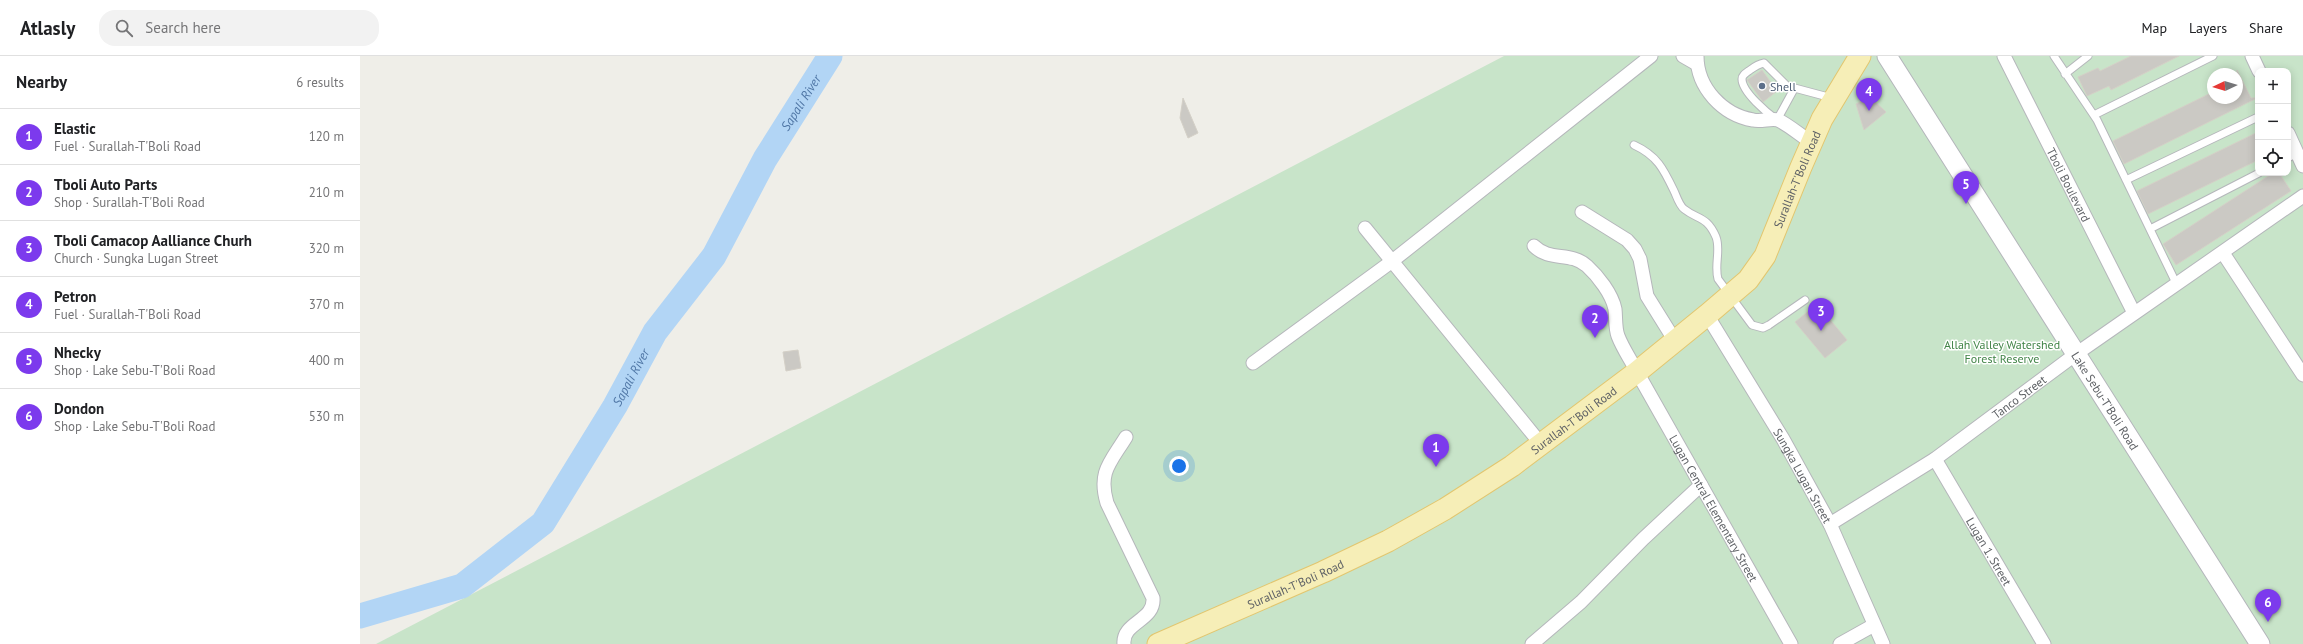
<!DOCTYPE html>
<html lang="en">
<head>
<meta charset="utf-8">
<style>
  :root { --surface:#fff; --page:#f2f2f2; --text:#202124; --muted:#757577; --line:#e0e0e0; --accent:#7c3aed }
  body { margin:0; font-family:"PT Sans",sans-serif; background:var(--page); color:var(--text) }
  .controls { position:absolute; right:12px; top:12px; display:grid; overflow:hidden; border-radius:8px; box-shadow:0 2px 10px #0003 }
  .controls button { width:36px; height:36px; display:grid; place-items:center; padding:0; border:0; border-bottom:1px solid var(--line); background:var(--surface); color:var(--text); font:20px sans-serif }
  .compass { position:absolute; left:1847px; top:12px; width:36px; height:36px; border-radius:50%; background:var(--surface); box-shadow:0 2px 10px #0003; rotate:266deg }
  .you { position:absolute; left:819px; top:410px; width:14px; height:14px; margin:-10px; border:3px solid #fff; border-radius:50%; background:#1a73e8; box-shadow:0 0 0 6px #1a73e833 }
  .badge { display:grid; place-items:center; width:26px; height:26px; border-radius:50%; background:var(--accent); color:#fff; font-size:13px; font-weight:700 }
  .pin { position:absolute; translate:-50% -33px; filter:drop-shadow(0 1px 2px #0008) }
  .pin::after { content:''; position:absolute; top:21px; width:14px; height:12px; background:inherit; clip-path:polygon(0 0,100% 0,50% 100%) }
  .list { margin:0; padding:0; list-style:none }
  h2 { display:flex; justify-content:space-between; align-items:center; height:52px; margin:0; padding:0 16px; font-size:17px }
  h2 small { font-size:13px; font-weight:400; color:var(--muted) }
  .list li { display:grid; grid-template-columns:26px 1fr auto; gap:12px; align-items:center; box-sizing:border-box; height:56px; padding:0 16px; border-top:1px solid var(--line) }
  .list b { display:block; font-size:15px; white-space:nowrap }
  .list p { margin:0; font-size:13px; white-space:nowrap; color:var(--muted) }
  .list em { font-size:13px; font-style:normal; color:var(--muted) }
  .icon { flex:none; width:22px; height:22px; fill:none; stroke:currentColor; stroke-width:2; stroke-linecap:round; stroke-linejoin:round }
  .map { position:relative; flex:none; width:1943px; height:588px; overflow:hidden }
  header { display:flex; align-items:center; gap:24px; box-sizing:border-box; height:56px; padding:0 20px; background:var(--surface); border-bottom:1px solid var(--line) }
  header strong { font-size:19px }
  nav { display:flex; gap:22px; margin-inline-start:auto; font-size:14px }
  .search { width:280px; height:36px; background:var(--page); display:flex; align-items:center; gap:10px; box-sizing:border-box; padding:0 14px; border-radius:16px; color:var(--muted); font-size:15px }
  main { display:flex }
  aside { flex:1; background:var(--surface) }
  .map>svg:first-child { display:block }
</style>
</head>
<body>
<header>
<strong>Atlasly</strong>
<div class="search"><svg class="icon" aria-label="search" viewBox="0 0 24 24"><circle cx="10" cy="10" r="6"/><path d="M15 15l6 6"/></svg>Search here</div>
<nav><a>Map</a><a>Layers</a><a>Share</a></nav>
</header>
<main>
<aside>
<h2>Nearby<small>6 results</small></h2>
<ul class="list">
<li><span class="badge">1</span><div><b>Elastic</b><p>Fuel · Surallah-T'Boli Road</p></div><em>120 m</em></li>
<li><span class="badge">2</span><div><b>Tboli Auto Parts</b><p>Shop · Surallah-T'Boli Road</p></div><em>210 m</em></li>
<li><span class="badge">3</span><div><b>Tboli Camacop Aalliance Churh</b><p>Church · Sungka Lugan Street</p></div><em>320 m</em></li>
<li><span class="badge">4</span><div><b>Petron</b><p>Fuel · Surallah-T'Boli Road</p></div><em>370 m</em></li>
<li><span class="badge">5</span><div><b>Nhecky</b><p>Shop · Lake Sebu-T'Boli Road</p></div><em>400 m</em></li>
<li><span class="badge">6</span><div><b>Dondon</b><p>Shop · Lake Sebu-T'Boli Road</p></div><em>530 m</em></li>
</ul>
</aside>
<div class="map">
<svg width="1943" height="588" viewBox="0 0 1943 588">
  <rect width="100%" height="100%" fill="#efeee8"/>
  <path fill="#c8e4c9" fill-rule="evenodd" d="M1144,0H1943V588H16ZM1898,15H1928V117H1898ZM1853,18H1877V42H1853Z"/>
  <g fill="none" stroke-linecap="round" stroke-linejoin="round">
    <path stroke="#b2d5f5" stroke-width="25" id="s1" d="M0,560L102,530L183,467L255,350L295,276L354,200L405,103L470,0"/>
  </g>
  <path fill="#cbc9c4" stroke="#d4d0c7" d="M1771,0H1819L1751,34L1749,30L1727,40L1718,21L1738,12L1740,15Z
    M1402,14L1417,35L1403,46L1387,24Z
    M1877,14L1891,42H1897L1764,108L1753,85L1853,36V42H1877Z
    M1510,41L1526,56L1504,74L1496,48Z
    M823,42L838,77L828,82L820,62Z
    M1898,76V104L1788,158L1777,135Z
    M1913,117H1919L1931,135L1816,209L1803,188Z
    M1457,248L1487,284L1465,302L1435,266Z
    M438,294L441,312L426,315L423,296Z"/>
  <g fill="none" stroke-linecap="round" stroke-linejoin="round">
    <g stroke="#b5b7bb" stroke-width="9">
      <path id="service" d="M1694,0L1737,64L1817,229
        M1705,18L1728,0
        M1434,33L1417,64C1407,57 1382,36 1382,23C1382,19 1386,17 1390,14C1394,11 1398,8 1404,7L1427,30L1472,42
        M1734,59L1853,0
        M1274,89C1298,100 1304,114 1315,137C1317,142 1320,150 1324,153C1338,164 1347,160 1356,181C1361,194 1354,209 1358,223L1392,269L1403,272L1409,269L1445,244
        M1928,102L1937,97
        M1766,124L1898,61
        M1790,173L1899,117"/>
    </g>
    <g stroke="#b5b7bb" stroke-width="15">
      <g id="minor">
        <path d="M1323,0L1337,8"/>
        <path d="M1337,0C1337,32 1363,59 1393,64C1401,66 1411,62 1418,64C1429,69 1441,80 1451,86"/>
        <path id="s2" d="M1644,0L1774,257"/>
        <path d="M1892,0L1899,15"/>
        <path d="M1928,77L1943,110"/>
        <path d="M1222,156L1267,184L1275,193L1280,203L1287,240L1315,285"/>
        <path d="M1005,172L1181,388"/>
        <path id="s3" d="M1174,190C1190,206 1210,195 1227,210C1238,220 1252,238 1255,253C1256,263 1255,272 1258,280C1263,293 1271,304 1277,316L1431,588"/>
        <path d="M1863,197L1943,319"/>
        <path id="s4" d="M1347,259L1423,383L1470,468L1523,588"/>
        <path d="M893,307L1031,206L1291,0"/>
        <path id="s5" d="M1575,403L1684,588"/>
        <path id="s6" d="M1470,468L1575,403L1716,298L1943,140"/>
        <path d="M764,588C762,566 795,565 793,542L747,447C738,416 750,407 766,381"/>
        <path d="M1172,588L1221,546L1283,483L1341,429"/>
        <path d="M1480,588L1514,569"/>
      </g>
    </g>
    <g stroke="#b4b6bb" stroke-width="21">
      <g id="secondary">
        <path id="s7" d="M1527,0L1900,588"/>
      </g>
    </g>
    <g stroke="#e2c66f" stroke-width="23">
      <g id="primary">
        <path id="s8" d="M798,588L963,516L1028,485L1085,453L1152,410L1277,316L1347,259L1388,224L1405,200L1441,111L1462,63L1500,0"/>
      </g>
    </g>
    <use href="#service" stroke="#fff" stroke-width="7"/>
    <use href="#minor" stroke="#fff" stroke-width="13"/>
    <use href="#secondary" stroke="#fff" stroke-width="19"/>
    <use href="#primary" stroke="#f6eeb7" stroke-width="21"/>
  </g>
  <circle fill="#5c6f8a" stroke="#fff" stroke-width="1.5" cx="1402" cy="30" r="4"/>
  <g text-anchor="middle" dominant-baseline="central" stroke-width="3" stroke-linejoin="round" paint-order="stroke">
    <g font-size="12" fill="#4e5e75" stroke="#fff" text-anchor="start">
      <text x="1410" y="30">Shell</text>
    </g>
    <g font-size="12" fill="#5f6266" stroke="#fff">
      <text stroke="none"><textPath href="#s8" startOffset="810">Surallah-T'Boli Road</textPath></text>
      <text stroke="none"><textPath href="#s2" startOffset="144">Tboli Boulevard</textPath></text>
      <text stroke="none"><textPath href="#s6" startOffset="228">Tanco Street</textPath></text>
      <text stroke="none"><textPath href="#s7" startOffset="408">Lake Sebu-T'Boli Road</textPath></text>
      <text stroke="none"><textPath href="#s8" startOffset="474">Surallah-T'Boli Road</textPath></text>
      <text stroke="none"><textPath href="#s4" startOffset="187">Sungka Lugan Street</textPath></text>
      <text stroke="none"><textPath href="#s3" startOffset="334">Lugan Central Elementary Street</textPath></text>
      <text stroke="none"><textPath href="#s5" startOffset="107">Lugan 1. Street</textPath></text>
      <text stroke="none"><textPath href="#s8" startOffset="150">Surallah-T'Boli Road</textPath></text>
    </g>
    <g font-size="12" fill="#418447" stroke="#fff">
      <text x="1642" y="288">Allah Valley Watershed<tspan x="1642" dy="14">Forest Reserve</tspan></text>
    </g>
    <g font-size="13" font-style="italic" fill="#5077a6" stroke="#fff">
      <text stroke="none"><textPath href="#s1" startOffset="703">Sapali River</textPath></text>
      <text stroke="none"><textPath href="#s1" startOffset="379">Sapali River</textPath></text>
    </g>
  </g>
</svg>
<div class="controls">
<button>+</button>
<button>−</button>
<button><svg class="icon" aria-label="locate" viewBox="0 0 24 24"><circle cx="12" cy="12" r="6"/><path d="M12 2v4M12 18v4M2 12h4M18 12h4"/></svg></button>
</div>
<svg class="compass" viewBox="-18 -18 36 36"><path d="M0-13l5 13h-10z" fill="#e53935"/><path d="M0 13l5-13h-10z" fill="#757577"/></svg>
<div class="you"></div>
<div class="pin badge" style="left:1076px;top:411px">1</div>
<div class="pin badge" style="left:1235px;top:282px">2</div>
<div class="pin badge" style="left:1461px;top:275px">3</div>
<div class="pin badge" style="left:1509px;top:55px">4</div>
<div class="pin badge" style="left:1606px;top:148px">5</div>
<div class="pin badge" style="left:1908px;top:566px">6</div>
</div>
</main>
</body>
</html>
